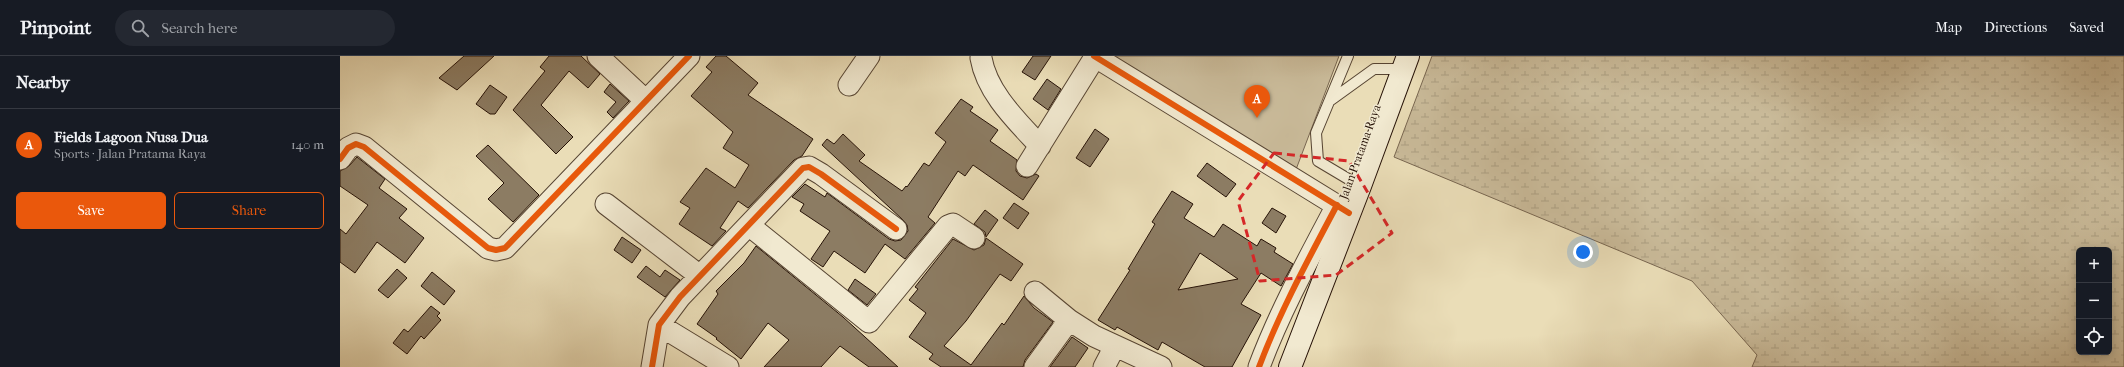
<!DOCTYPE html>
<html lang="en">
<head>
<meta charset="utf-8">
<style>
  :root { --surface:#171b24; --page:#242831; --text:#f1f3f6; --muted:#9ea1a6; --line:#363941; --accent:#ea580c }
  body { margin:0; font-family:"IM FELL French Canon",serif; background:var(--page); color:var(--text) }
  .controls { position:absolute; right:12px; bottom:12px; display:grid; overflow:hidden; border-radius:6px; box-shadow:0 2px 10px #0003 }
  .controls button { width:36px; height:36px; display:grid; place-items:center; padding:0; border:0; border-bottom:1px solid var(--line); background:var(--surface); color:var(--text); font:20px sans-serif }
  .you { position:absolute; left:1243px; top:196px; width:14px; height:14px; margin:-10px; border:3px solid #fff; border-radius:50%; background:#1a73e8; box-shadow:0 0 0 6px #1a73e833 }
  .badge { display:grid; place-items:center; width:26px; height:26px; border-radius:50%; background:var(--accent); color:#fff; font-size:13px; font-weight:700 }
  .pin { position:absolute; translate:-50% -33px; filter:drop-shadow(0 1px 2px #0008) }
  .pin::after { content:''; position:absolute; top:21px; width:14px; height:12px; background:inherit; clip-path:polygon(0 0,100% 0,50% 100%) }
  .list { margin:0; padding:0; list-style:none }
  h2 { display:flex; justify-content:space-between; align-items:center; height:52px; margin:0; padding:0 16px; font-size:17px }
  h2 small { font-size:13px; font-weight:400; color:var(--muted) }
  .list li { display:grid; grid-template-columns:26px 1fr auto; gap:12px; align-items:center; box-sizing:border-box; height:72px; padding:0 16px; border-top:1px solid var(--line) }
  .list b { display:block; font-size:15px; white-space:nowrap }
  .list p { margin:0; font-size:13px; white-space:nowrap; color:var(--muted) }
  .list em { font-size:13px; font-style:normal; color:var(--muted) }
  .actions { display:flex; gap:8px; padding:12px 16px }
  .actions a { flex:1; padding:9px 0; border:1px solid var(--accent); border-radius:6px; text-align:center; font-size:14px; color:var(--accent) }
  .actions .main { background:var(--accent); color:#fff }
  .icon { flex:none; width:22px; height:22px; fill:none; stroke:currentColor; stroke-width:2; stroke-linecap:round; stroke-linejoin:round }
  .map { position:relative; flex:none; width:1784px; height:311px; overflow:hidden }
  header { display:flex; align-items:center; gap:24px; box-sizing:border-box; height:56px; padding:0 20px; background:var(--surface); border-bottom:1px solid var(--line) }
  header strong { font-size:19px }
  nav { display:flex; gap:22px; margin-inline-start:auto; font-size:14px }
  .search { width:280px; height:36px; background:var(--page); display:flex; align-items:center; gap:10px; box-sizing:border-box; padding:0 14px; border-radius:22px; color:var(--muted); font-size:15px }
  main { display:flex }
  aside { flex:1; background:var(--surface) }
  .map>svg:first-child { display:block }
</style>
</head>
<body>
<header>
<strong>Pinpoint</strong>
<div class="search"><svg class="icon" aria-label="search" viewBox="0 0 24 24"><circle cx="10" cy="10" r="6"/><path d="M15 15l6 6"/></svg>Search here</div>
<nav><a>Map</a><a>Directions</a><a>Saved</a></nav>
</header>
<main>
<aside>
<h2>Nearby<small></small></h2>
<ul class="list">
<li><span class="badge">A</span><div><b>Fields Lagoon Nusa Dua</b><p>Sports · Jalan Pratama Raya</p></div><em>140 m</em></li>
</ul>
<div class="actions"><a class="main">Save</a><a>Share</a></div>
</aside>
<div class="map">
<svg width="1784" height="311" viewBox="0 0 1784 311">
  <defs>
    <pattern id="wetland-marsh" width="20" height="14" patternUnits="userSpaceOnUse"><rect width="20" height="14" fill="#c9ba99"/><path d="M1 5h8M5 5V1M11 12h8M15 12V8" fill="none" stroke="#ac9f82"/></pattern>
  </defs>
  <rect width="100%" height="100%" fill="#eaddb7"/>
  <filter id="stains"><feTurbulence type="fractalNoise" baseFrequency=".005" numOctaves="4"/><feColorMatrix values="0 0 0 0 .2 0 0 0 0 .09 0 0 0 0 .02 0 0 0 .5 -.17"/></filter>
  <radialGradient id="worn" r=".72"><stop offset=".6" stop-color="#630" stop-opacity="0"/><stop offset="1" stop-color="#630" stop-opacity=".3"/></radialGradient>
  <path fill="url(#wetland-marsh)" stroke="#786650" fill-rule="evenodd" d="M1092,0H1784V311H1412L1417,299L1352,225L1054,101ZM1739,194H1769V296H1739Z"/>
  <path fill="#c9ba99" stroke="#786650" d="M765,0H999L952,124Z"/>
  <path fill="#8c7c63" stroke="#261207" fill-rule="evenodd" d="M124,0H154L117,34L99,22Z
    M209,0H241L260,18L248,32L229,15L201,49L233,81L216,98L173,54L205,15L200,11Z
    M376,0H386L418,27L408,39L473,83L462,100L454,104L408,152L398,145L380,172L386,175L372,190L339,168L350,152L340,146L366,112L395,132L409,109L383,92L393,76L351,40L372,16L366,11Z
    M693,0H711L695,24L682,16Z
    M707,23L721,33L708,54L693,43Z
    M270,28L289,45L273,62L267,56L276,46L264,36Z
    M150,29L167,41L155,58H150L136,48Z
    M621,43L633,51L630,55L658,74L650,85L677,104L676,115L680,120L687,122L696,118L699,120L683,144L633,109L625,120L618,115L588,161L595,167L565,203L545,188L525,217L494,195L483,211L471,203L490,175L460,155L464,148L452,141L465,128L485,141L487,137L549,183L555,185L561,184L568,175L567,169L563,164L482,89L487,83L494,88L503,78L525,99L519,105L562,135L566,130L567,131L584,107L589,110L606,86L595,77Z
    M755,73L769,83L750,111L736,102Z
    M148,89L199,139L173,166L148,143L164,127L136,100Z
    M17,101L45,123L39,132L67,153L59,162L84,182L65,207L37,186L15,217L0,206V173L6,178L28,149L0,130V115L9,110Z
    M867,107L896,128L886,141L857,120Z
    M832,135L853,148L844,162L874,181L883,168L917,190L921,183L936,192L934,196L953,208L941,230L921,217L901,248L921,259L892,311H865L822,286L818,294L777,271L775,274L758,264L790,214L788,213L815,168L812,166ZM860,197L898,223L838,234Z
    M674,147L689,157L678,173L663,162Z
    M932,152L946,160L936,177L922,167Z
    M645,154L658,164L646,181L645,176L634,168Z
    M282,181L301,194L292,207L274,194Z
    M646,182L683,208L671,225L660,218L626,265L604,290L631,309L662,267L664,269L684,240L694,252L713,266L685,304L683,311H601L589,303L593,298L569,281L586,257L569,244L578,233L575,231L613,183L634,194L644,189Z
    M416,190L503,261L558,311H529L500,290L481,311H424L449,284L428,267L401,303L376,283L377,282L357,268L378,238L376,235L404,207Z
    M306,210L320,221L325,214L340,224L325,241L297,221Z
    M57,213L67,222L48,242L38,234Z
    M92,216L115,235L104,249L81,230Z
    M515,223L536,238L527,249L508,234Z
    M91,250L100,257L97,260L101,264L84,283L81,280L67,298L53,287L64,273L68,276Z
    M732,281L748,292L735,311H710Z"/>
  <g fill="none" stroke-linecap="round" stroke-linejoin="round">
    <g stroke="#574533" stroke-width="12">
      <path id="lane" d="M1008,0L976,77L978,105L1020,130
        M991,44L1034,13H1063"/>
    </g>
    <g stroke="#574533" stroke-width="23">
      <path id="street" d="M258,0L306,45
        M754,0L1009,157
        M641,2C647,37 677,65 700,90
        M509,29L529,0
        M0,103L8,92L16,88L24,91L148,192L156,194L165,192L349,0
        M687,110L755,1
        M266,148L360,220
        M410,170L529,266L608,170L613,168L634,182
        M695,236L729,264L754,280L821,311
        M319,269L388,311
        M312,311L319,269L340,241L463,112L469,111L481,118L556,173
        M695,311L729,264
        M764,311L775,290
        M919,311C940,255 969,202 997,149"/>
    </g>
    <g stroke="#261207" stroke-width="24">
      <path id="secondary" d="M950,311L1020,130L1068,0"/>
    </g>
    <use href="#lane" stroke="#f1e9d0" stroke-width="10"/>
    <use href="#street" stroke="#f1e9d0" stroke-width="21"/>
    <use href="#secondary" stroke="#f1e9d0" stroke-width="22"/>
    <g stroke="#f1e9d0" stroke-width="8">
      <path id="cycleway" d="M754,0L1009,157
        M0,103L8,92L16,88L24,91L148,192L156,194L165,192L349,0
        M312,311L319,269L340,241L463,112L469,111L481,118L556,173
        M919,311C940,255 969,202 997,149"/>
    </g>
    <use href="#cycleway" stroke="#e8590c" stroke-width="6"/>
  </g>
  <path fill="none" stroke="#d62828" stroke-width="3" stroke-dasharray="8 5" stroke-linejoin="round" d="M934,97L1009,105L1052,177L996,219L920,225L898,145Z"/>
  <g text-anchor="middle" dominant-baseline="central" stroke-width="3" stroke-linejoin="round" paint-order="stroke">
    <g font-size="12" fill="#261207" stroke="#f1e9d0">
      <text transform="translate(1020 96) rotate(-70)">Jalan Pratama Raya</text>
    </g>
  </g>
  <rect width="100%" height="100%" filter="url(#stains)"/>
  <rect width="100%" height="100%" fill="url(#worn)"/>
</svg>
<div class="controls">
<button>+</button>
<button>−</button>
<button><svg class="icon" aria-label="locate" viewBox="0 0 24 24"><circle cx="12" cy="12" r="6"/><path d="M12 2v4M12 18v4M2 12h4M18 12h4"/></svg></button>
</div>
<div class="you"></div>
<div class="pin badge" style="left:917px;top:62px">A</div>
</div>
</main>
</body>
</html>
